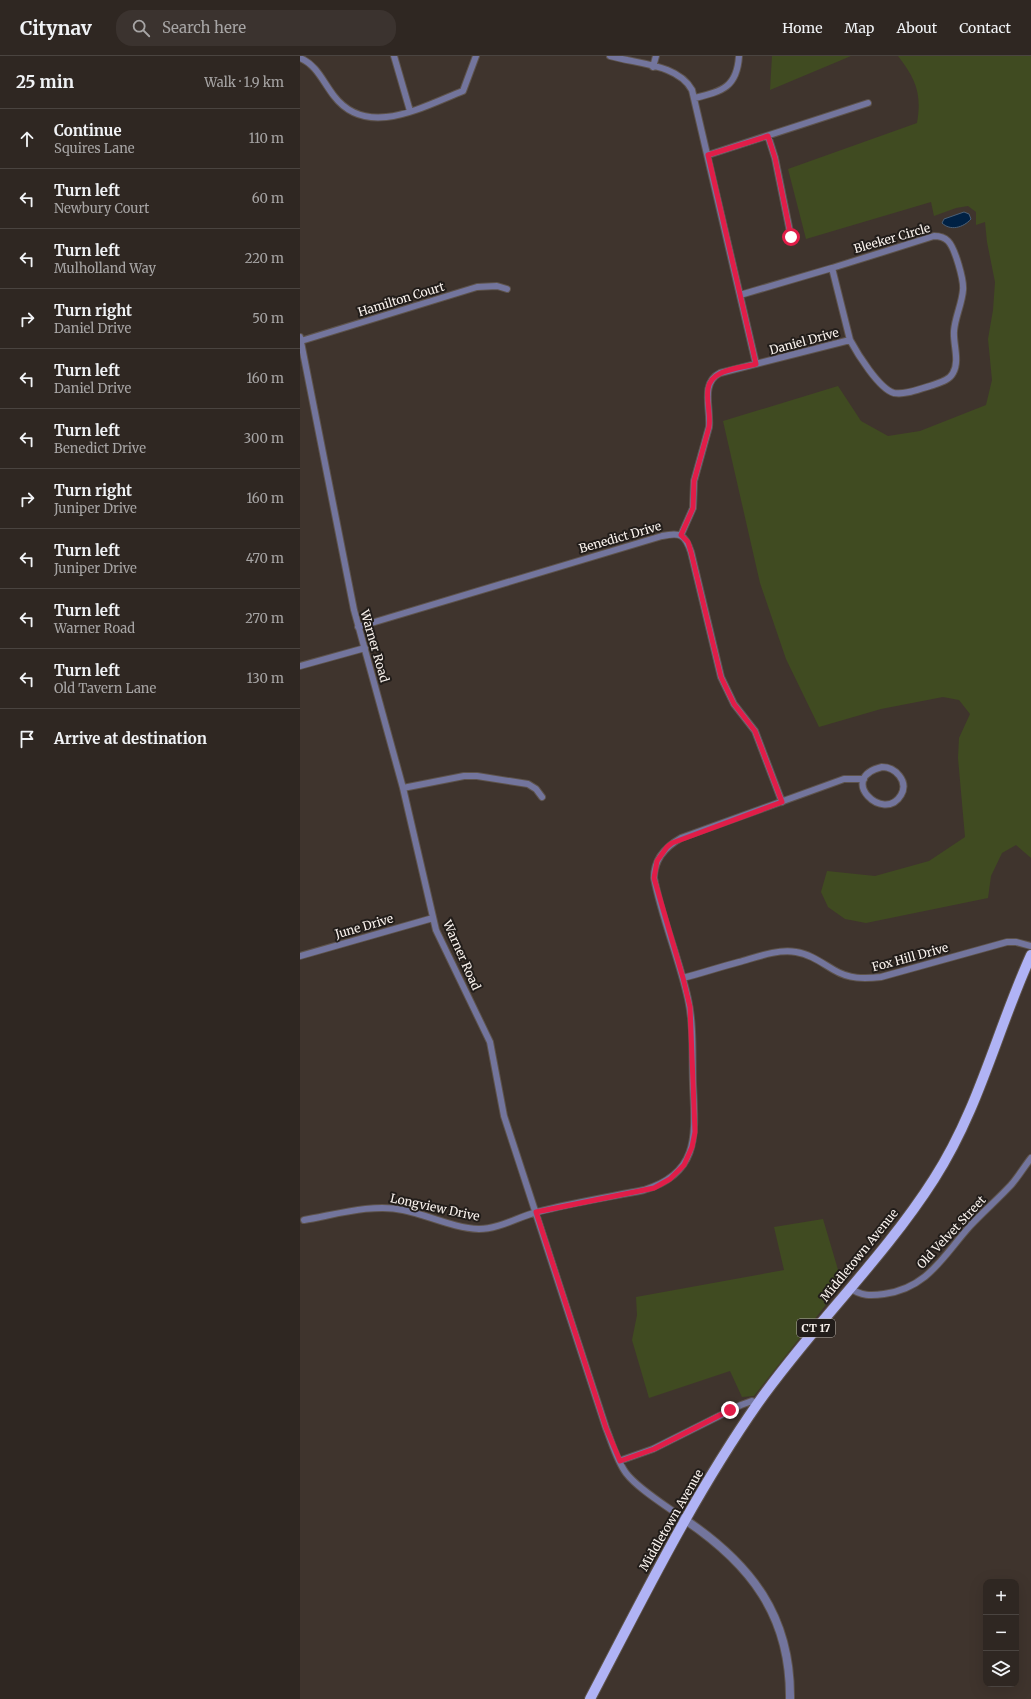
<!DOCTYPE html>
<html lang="en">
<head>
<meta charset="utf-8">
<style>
  :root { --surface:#2f2722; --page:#3b332f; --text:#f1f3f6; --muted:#a7a5a5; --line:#4a4440 }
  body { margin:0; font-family:Merriweather,serif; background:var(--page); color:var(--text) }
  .controls { position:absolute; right:12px; bottom:12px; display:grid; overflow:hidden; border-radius:8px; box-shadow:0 4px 16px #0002 }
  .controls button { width:36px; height:36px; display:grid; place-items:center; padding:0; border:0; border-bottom:1px solid var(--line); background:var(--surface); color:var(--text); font:20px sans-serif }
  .stop { position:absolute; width:12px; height:12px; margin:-9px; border:3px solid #e11d48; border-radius:50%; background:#fff }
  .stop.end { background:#e11d48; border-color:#fff; box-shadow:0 1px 4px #0008 }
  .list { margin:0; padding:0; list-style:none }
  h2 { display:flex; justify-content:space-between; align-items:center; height:52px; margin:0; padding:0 16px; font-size:17px }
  h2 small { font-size:13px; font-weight:400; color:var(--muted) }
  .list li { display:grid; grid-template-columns:26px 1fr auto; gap:12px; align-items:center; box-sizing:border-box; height:60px; padding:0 16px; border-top:1px solid var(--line) }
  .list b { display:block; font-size:15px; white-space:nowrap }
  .list p { margin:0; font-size:13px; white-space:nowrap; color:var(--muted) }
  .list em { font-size:13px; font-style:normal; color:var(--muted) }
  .icon { flex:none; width:22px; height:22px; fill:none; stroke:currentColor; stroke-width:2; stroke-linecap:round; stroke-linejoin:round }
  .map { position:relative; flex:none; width:731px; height:1643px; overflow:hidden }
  header { display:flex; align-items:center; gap:24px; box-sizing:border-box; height:56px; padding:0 20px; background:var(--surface); border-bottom:1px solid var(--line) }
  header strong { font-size:19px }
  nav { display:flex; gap:22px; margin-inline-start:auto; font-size:14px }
  .search { width:280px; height:36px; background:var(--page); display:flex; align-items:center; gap:10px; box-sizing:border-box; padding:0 14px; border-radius:16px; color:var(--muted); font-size:15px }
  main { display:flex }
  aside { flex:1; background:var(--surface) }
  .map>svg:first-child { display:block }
</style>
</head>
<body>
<header>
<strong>Citynav</strong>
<div class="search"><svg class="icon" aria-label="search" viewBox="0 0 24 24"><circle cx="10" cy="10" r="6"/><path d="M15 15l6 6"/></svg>Search here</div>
<nav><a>Home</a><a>Map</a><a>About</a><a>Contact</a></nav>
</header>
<main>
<aside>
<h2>25 min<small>Walk · 1.9 km</small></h2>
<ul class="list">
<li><svg class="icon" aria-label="ahead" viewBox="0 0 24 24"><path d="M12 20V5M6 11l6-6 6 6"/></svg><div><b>Continue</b><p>Squires Lane</p></div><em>110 m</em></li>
<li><svg class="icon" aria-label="left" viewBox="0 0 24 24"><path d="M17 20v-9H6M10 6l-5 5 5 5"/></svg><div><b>Turn left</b><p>Newbury Court</p></div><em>60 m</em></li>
<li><svg class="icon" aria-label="left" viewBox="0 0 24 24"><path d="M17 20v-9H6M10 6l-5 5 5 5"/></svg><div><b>Turn left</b><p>Mulholland Way</p></div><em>220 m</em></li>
<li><svg class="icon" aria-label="right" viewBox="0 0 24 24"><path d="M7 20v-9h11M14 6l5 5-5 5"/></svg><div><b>Turn right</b><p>Daniel Drive</p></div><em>50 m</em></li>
<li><svg class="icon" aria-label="left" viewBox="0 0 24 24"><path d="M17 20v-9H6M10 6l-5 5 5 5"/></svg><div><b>Turn left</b><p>Daniel Drive</p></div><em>160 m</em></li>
<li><svg class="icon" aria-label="left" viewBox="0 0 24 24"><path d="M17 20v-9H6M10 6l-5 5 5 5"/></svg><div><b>Turn left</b><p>Benedict Drive</p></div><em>300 m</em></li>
<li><svg class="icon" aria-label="right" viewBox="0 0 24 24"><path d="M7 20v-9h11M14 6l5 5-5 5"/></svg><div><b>Turn right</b><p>Juniper Drive</p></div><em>160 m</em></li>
<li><svg class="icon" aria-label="left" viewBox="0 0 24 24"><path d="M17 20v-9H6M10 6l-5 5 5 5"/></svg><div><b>Turn left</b><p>Juniper Drive</p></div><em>470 m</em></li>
<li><svg class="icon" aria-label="left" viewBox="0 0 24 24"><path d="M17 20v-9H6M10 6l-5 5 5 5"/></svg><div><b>Turn left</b><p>Warner Road</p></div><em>270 m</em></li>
<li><svg class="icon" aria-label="left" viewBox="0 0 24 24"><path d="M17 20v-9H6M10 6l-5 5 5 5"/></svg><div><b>Turn left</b><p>Old Tavern Lane</p></div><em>130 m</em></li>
<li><svg class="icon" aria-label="arrive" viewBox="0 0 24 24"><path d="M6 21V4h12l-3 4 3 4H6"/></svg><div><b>Arrive at destination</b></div></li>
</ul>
</aside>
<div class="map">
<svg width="731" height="1643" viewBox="0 0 731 1643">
  <rect width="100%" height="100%" fill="#3f342d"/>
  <path fill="#404b21" d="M472,0H551L470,34Z
    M598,0H731V802L716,789L702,797L691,820L688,842L566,867L545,863L528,851L521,836L527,815L575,820L629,805L665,781L658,702L659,682L670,658L659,644L643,641L581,653L519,671L486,603L460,527L423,365L538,330L561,365L588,380L620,375L686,349L692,324L688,283L693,254L695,226L687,186L685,166L676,169V156L668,150L656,152L634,160L631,146L506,183L488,113L617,67C622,38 616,23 598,0Z
    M523,1163L539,1217L555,1212L454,1340L442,1341L430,1315L349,1342L332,1284L337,1259L336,1241L484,1214L474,1171Z"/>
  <path fill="#002144" stroke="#4b6077" d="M664,156L669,158L671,163C663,172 650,175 642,167L644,163Z"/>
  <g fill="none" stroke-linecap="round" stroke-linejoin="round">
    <g stroke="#5d534c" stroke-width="8">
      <path id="minor" d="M94,0L110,55
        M310,0C337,8 378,8 392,34L456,308
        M0,2C17,9 23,26 34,40C67,83 122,51 163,35L176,0
        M353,11L356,0
        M395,42C423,35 437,31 439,0
        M468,80L475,102L491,181
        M408,99L568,47
        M634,180C640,180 644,181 648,185C655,192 664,224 663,234C662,248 655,261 654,275C653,288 660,305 653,317C649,325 638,327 630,330C619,333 606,339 594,337C579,333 557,297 550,284L532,212Z
        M440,239L532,212
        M0,281L54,554L103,732L136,874L190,986L204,1060L306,1372C312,1387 317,1405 326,1417C338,1433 368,1451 384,1463
        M1,285L177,231L197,230L207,233
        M381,479L393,452L394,425L409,371C411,353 400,327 420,317L550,284
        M58,571L362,480C380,476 385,478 391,496L421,621L434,648L455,675L482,746
        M0,610L65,592
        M582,711C595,711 609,725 601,739C584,768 536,722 582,711Z
        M103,732L164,720H177L228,728L236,733L242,741
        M0,900L133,862
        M383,922C402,917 420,911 439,906C457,901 477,893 496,896C510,898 522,907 534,914C549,923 564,923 581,921L707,886H716L731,890
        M4,1164C34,1159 73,1147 103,1154C128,1159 153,1172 179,1173C199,1173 218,1161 237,1156C272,1147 309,1141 344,1134C401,1117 395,1077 393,1028C392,1000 394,970 388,943C379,902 362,863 354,822C354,803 365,791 381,782L544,723H564
        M550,1232C561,1240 571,1240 584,1238C628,1232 643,1200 670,1170C683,1156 698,1143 711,1129C718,1121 724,1111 731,1102
        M319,1405L353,1393L441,1349L452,1345L458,1347"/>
    </g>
    <g stroke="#5d534c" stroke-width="10">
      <path id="tertiary" d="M384,1463C451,1508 491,1560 490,1643"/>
    </g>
    <g stroke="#5d534c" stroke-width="12">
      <path id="primary" d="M290,1643C343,1542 393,1440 458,1347C513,1269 583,1203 634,1123C679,1053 697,974 731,899"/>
    </g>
    <use href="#minor" stroke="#73759d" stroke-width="6"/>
    <use href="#tertiary" stroke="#73759d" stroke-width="8"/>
    <use href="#primary" stroke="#b0b3f5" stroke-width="10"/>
  </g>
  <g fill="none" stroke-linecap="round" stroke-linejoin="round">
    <path stroke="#e11d48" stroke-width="5" d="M430,1354L354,1393L320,1405L306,1372L236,1156L354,1132L370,1123L384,1109L392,1091L395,1076L390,951L383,922L354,822L357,805L367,791L372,787L482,746L455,675L434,648L421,621L391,496L388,486L381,479L393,452L394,425L409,371C411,358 406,345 408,333C410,313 441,312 456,308L408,99L468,80L475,102L491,181"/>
  </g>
  <g text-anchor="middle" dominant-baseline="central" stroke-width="4" stroke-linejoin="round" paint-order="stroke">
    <rect fill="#221d1a" stroke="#b9b3ae" stroke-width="1" x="497" y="1263" width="38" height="18" rx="3"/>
    <g font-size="11" font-weight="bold" fill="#faf3ee">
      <text x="516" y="1272">CT 17</text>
    </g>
    <g font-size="12" fill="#faf3ee" stroke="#221d1a">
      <text transform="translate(592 182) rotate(-16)">Bleeker Circle</text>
      <text transform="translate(101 243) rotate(-17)">Hamilton Court</text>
      <text transform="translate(504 285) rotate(-15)">Daniel Drive</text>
      <text transform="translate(320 481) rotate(-16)">Benedict Drive</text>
      <text transform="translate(75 590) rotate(74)">Warner Road</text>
      <text transform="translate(64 870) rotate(-16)">June Drive</text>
      <text transform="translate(162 899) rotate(66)">Warner Road</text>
      <text transform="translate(610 901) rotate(-15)">Fox Hill Drive</text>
      <text transform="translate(135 1151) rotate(12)">Longview Drive</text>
      <text transform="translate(651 1176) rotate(-47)">Old Velvet Street</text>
      <text transform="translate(559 1199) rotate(-51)">Middletown Avenue</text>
      <text transform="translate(371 1464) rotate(-60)">Middletown Avenue</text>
    </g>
  </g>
</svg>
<div class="controls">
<button>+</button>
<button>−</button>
<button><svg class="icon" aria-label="layers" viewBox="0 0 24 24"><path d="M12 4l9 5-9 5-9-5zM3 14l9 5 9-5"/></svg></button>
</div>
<div class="stop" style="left:491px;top:181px"></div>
<div class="stop end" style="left:430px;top:1354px"></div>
</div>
</main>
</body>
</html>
